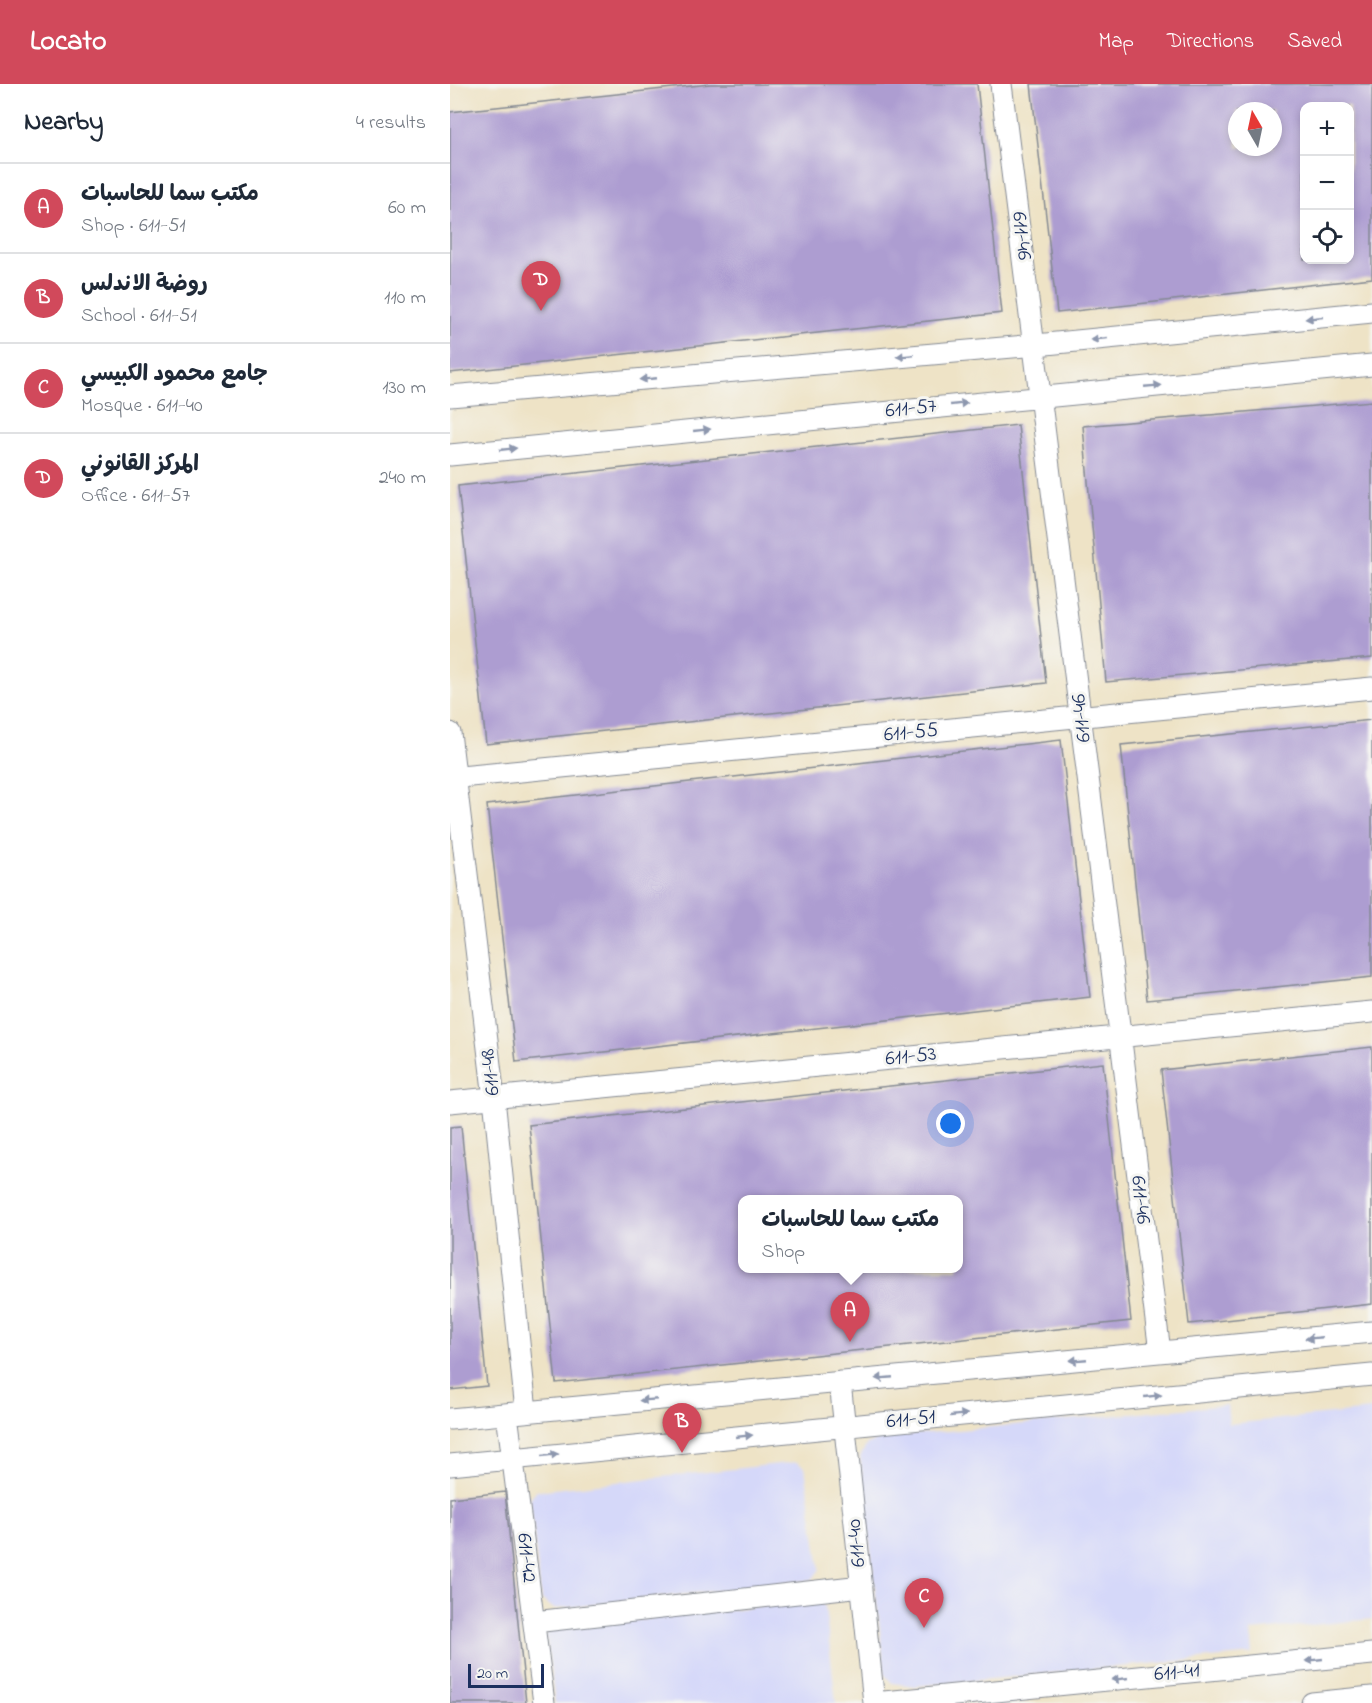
<!DOCTYPE html>
<html lang="en">
<head>
<meta charset="utf-8">
<style>
  :root { --surface:#fff; --page:#f6f6f7; --text:#1f2937; --muted:#747a83; --line:#e0e1e3; --accent:#d1495b }
  body { margin:0; font-family:"Indie Flower","Playpen Sans Arabic",sans-serif; background:var(--page); color:var(--text) }
  .controls { position:absolute; right:18px; top:18px; display:grid; overflow:hidden; border-radius:12px; box-shadow:0 3px 9px #0003 }
  .controls button { width:54px; height:54px; display:grid; place-items:center; padding:0; border:0; border-bottom:2px solid var(--line); background:var(--surface); color:var(--text); font:30px sans-serif }
  .compass { position:absolute; left:778px; top:18px; width:54px; height:54px; border-radius:50%; background:var(--surface); box-shadow:0 3px 9px #0003; rotate:351deg }
  .scale { position:absolute; left:18px; bottom:15px; width:76px; box-sizing:border-box; padding-left:6px; border:3px solid #1b2f5e; border-top:0; font-size:16px; line-height:21px; white-space:nowrap; color:#1b2f5e; -webkit-text-stroke:4px #f6f6f2; paint-order:stroke }
  .you { position:absolute; left:501px; top:1040px; width:21px; height:21px; margin:-15px; border:4px solid #fff; border-radius:50%; background:#1a73e8; box-shadow:0 0 0 9px #1a73e833 }
  .badge { display:grid; place-items:center; width:39px; height:39px; border-radius:50%; background:var(--accent); color:#fff; font-size:20px; font-weight:700 }
  .pin { position:absolute; translate:-50% -50px; filter:drop-shadow(0 2px 3px #0008) }
  .pin::after { content:''; position:absolute; top:32px; width:21px; height:18px; background:inherit; clip-path:polygon(0 0,100% 0,50% 100%) }
  .popup { position:absolute; left:288px; top:1111px; width:225px; height:78px; box-sizing:border-box; display:grid; place-content:center; border-radius:12px; background:var(--surface); filter:drop-shadow(0 2px 4px #0005); font-size:20px; white-space:nowrap; color:var(--muted) }
  .popup b { font-size:22px; color:var(--text) }
  .popup::after { content:''; position:absolute; left:50%; top:100%; margin-left:-12px; border:12px solid transparent; border-top-color:var(--surface) }
  .list { margin:0; padding:0; list-style:none }
  h2 { display:flex; justify-content:space-between; align-items:center; height:78px; margin:0; padding:0 24px; font-size:26px }
  h2 small { font-size:20px; font-weight:400; color:var(--muted) }
  .list li { display:grid; grid-template-columns:39px 1fr auto; gap:18px; align-items:center; box-sizing:border-box; height:90px; padding:0 24px; border-top:2px solid var(--line) }
  .list b { display:block; font-size:22px; white-space:nowrap }
  .list p { margin:0; font-size:20px; white-space:nowrap; color:var(--muted) }
  .list em { font-size:20px; font-style:normal; color:var(--muted) }
  .icon { flex:none; width:33px; height:33px; fill:none; stroke:currentColor; stroke-width:2; stroke-linecap:round; stroke-linejoin:round }
  .map { position:relative; flex:none; width:922px; height:1619px; overflow:hidden }
  header { display:flex; align-items:center; gap:36px; box-sizing:border-box; height:84px; padding:0 30px; background:var(--accent); color:#fff }
  header strong { font-size:28px }
  nav { display:flex; gap:33px; margin-inline-start:auto; font-size:21px }
  main { display:flex }
  aside { flex:1; background:var(--surface) }
  .map>svg:first-child { display:block }
</style>
</head>
<body>
<header>
<strong>Locato</strong>
<nav><a>Map</a><a>Directions</a><a>Saved</a></nav>
</header>
<main>
<aside>
<h2>Nearby<small>4 results</small></h2>
<ul class="list">
<li><span class="badge">A</span><div><b>مكتب سما للحاسبات</b><p>Shop · 611-51</p></div><em>60 m</em></li>
<li><span class="badge">B</span><div><b>روضة الاندلس</b><p>School · 611-51</p></div><em>110 m</em></li>
<li><span class="badge">C</span><div><b>جامع محمود الكبيسي</b><p>Mosque · 611-40</p></div><em>130 m</em></li>
<li><span class="badge">D</span><div><b>المركز القانوني</b><p>Office · 611-57</p></div><em>240 m</em></li>
</ul>
</aside>
<div class="map">
<svg width="922" height="1619" viewBox="0 0 922 1619">
  <rect width="100%" height="100%" fill="#f6f6f2"/>
  <filter id="ink" filterUnits="userSpaceOnUse"><feTurbulence type="fractalNoise" baseFrequency=".0167" numOctaves="2"/><feDisplacementMap in="SourceGraphic" scale="12" xChannelSelector="R" yChannelSelector="G"/><feConvolveMatrix kernelMatrix="1 2 1 2 8 2 1 2 1" color-interpolation-filters="sRGB"/></filter>
  <filter id="wash" filterUnits="userSpaceOnUse"><feTurbulence type="fractalNoise" baseFrequency=".008" numOctaves="4" result="noise"/><feDisplacementMap in="SourceGraphic" scale="24" xChannelSelector="R" yChannelSelector="G"/><feGaussianBlur stdDeviation="1.35" result="paint"/><feColorMatrix in="noise" values="0 0 0 0 0 0 0 0 0 0 0 0 0 0 0 0 0 1.4 0 .05"/><feComposite in="paint" operator="in"/></filter>
  <g filter="url(#wash)">
    <rect width="100%" height="100%" fill="#eee3c6"/>
    <path fill="#d5d8f9" d="M777,1321L779,1340L922,1326V1535L801,1547L803,1570L465,1602L442,1599L435,1591L410,1373L417,1360L435,1353Z
      M347,1378L355,1384L370,1485L362,1496L104,1525L91,1515L80,1414L86,1407Z
      M365,1516L375,1522L386,1619H105L96,1550L101,1546Z"/>
    <g id="blocks">
      <path fill="#ad9dd1" fill-rule="evenodd" d="M260,0H527L552,229L0,289V28Z
        M581,0H922V194L607,229ZM854,22H900V176H854ZM787,27H823V63H787Z
        M922,317V574L656,598L633,342Z
        M568,341L596,599L36,660L8,402Z
        M922,636V893L697,916L671,661Z
        M611,656L640,913L66,978L37,721Z
        M922,963V1220L739,1240L711,986Z
        M653,979L681,1237L106,1299L79,1041ZM292,1116H508V1185H292Z
        M11,1042L37,1302L0,1306V1043Z
        M55,1408L76,1619H0V1414Z"/>
    </g>
  </g>
  <g filter="url(#ink)">
    <use href="#blocks" fill-opacity="0" stroke="#848992" stroke-width="1.5"/>
    <g fill="none" stroke-linecap="round" stroke-linejoin="round">
      <g stroke="#848992" stroke-width="23">
        <path id="minor" d="M551,0L710,1268
          M0,312L586,261L922,228
          M0,371L922,281
          M0,649L44,1014L76,1327
          M0,694L922,604
          M0,1018L922,928
          M390,1298L424,1619L922,1570
          M57,1330L94,1619
          M0,1335L922,1248
          M0,1381L922,1291
          M84,1538L412,1502
          M862,1619L922,1613"/>
      </g>
      <use href="#minor" stroke="#fff" stroke-width="21"/>
    </g>
    <defs><path id="oneway-solid" d="M-6-.8H1V-3.2L6.5 0L1 3.2V.8H-6Z" transform="scale(1.5)"/></defs>
    <g fill="#8d97ae">
      <use href="#oneway-solid" transform="translate(864 234) rotate(174)"/>
      <use href="#oneway-solid" transform="translate(649 255) rotate(174)"/>
      <use href="#oneway-solid" transform="translate(455 272) rotate(175)"/>
      <use href="#oneway-solid" transform="translate(198 295) rotate(175)"/>
      <use href="#oneway-solid" transform="translate(703 302) rotate(-5)"/>
      <use href="#oneway-solid" transform="translate(509 320) rotate(-6)"/>
      <use href="#oneway-solid" transform="translate(252 346) rotate(-6)"/>
      <use href="#oneway-solid" transform="translate(58 365) rotate(-6)"/>
      <use href="#oneway-solid" transform="translate(864 1254) rotate(175)"/>
      <use href="#oneway-solid" transform="translate(628 1276) rotate(175)"/>
      <use href="#oneway-solid" transform="translate(434 1294) rotate(175)"/>
      <use href="#oneway-solid" transform="translate(703 1312) rotate(-6)"/>
      <use href="#oneway-solid" transform="translate(198 1316) rotate(175)"/>
      <use href="#oneway-solid" transform="translate(509 1331) rotate(-6)"/>
      <use href="#oneway-solid" transform="translate(294 1352) rotate(-6)"/>
      <use href="#oneway-solid" transform="translate(100 1371) rotate(-6)"/>
      <use href="#oneway-solid" transform="translate(864 1576) rotate(174)"/>
      <use href="#oneway-solid" transform="translate(670 1595) rotate(174)"/>
    </g>
  </g>
  <g text-anchor="middle" dominant-baseline="central" stroke-width="6" stroke-linejoin="round" paint-order="stroke">
    <g font-size="21" fill="#1b2f5e" stroke="#f6f6f2">
      <text transform="translate(571 152) rotate(83)">611-46</text>
      <text transform="translate(461 325) rotate(-6)">611-57</text>
      <text transform="translate(632 634) rotate(-97)">611-46</text>
      <text transform="translate(461 649) rotate(-6)">611-55</text>
      <text transform="translate(461 973) rotate(-6)">611-53</text>
      <text transform="translate(41 988) rotate(-97)">611-48</text>
      <text transform="translate(690 1116) rotate(83)">611-46</text>
      <text transform="translate(461 1336) rotate(-6)">611-51</text>
      <text transform="translate(407 1459) rotate(-96)">611-40</text>
      <text transform="translate(76 1474) rotate(83)">611-42</text>
      <text transform="translate(727 1589) rotate(-6)">611-41</text>
    </g>
  </g>
</svg>
<div class="controls">
<button>+</button>
<button>−</button>
<button><svg class="icon" aria-label="locate" viewBox="0 0 24 24"><circle cx="12" cy="12" r="6"/><path d="M12 2v4M12 18v4M2 12h4M18 12h4"/></svg></button>
</div>
<svg class="compass" viewBox="-18 -18 36 36"><path d="M0-13l5 13h-10z" fill="#e53935"/><path d="M0 13l5-13h-10z" fill="#747a83"/></svg>
<div class="scale">20 m</div>
<div class="you"></div>
<div class="pin badge" style="left:400px;top:1258px">A</div>
<div class="popup"><b>مكتب سما للحاسبات</b>Shop</div>
<div class="pin badge" style="left:232px;top:1369px">B</div>
<div class="pin badge" style="left:474px;top:1544px">C</div>
<div class="pin badge" style="left:91px;top:227px">D</div>
</div>
</main>
</body>
</html>
